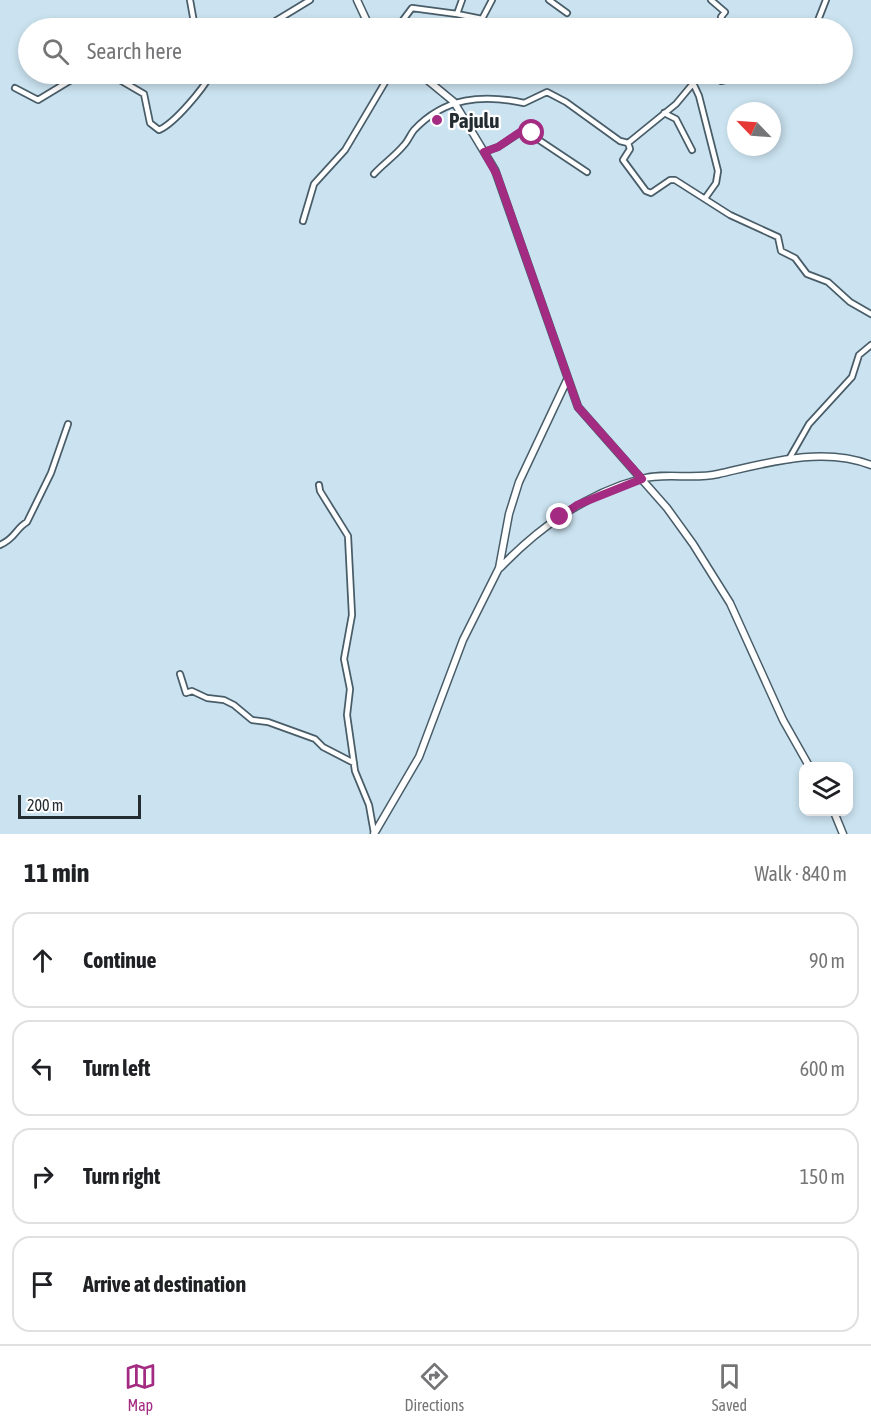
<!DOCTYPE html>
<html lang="en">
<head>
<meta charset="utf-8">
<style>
  :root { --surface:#fff; --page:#f2f2f2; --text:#202124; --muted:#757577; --line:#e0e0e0; --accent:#a32b82 }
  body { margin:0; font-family:"Asap Condensed",sans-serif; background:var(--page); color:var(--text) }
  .controls { position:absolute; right:18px; bottom:18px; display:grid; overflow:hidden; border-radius:12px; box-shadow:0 3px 9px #0003 }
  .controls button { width:54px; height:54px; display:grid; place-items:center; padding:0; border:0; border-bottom:2px solid var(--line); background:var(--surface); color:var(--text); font:30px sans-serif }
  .compass { position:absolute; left:727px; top:102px; width:54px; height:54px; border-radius:50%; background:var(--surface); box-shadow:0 3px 9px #0003; rotate:295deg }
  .scale { position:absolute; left:18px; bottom:15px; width:123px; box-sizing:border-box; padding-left:6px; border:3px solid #232c31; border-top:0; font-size:16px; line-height:21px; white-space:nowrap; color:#232c31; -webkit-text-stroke:4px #fff; paint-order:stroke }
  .stop { position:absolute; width:18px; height:18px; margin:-14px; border:4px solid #a32b82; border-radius:50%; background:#fff }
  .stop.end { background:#a32b82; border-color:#fff; box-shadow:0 2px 6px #0008 }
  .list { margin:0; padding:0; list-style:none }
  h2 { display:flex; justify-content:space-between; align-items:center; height:78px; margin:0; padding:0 24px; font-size:26px }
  h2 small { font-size:20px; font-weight:400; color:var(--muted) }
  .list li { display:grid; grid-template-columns:39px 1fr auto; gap:18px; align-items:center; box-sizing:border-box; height:96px; margin:0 12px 12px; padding:0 12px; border:2px solid var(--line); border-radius:18px }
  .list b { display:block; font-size:22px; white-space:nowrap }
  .list em { font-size:20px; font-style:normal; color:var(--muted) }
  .icon { flex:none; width:33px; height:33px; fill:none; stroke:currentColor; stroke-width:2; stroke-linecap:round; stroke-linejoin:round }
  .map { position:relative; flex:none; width:871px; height:834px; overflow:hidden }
  .search { position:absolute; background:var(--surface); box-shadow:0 3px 9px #0003; left:18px; right:18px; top:18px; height:66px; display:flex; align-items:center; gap:15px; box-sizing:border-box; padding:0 21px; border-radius:33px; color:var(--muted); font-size:22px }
  .sheet { height:510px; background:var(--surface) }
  nav { display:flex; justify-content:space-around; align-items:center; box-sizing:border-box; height:84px; border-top:2px solid var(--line); background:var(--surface); font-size:16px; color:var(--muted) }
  nav a { display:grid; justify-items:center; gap:3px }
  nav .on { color:var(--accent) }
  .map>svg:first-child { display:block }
</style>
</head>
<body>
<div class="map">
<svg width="871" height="834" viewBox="0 0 871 834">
  <rect width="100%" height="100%" fill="#cbe3f0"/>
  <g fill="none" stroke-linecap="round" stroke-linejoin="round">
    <g stroke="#495d69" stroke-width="8">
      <path id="street" d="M190,0L195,28
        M549,0L567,13
        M711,0L725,12L721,17L724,24L723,28
        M457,14L482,19L492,0
        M264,28L310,0
        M397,28L412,8L457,14L462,0
        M815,28L826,0
        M95,74L120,80L144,94L150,123L159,130C175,123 203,89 211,74
        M714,74L721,81L751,74
        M759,74H763
        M693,83L699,96L718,171L716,183L706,197
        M15,88L38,100L81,74
        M664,113L676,119L692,150
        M628,143L630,149L623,160L646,191L651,193L670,180H675L730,215L778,237L781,251L795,258L807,274L828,282L850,302L871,314
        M484,152L498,147L524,130L587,172
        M374,174C383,164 395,156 404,145C408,141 410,135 414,130C445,97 483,94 524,103L547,92L566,102L620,141L628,143L676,104L701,74
        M303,221L314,184L345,150L390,74
        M789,459L809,424L852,377L859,355L871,345
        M319,485L320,491L348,536L352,615L344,659L350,689L347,715L355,771L369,805L374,833
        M0,545C16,538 15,529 27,522L51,473L68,424
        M180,674L186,693L192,691L207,698L224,700L234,705L252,720L268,722L315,739L323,747L354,763"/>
    </g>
    <g stroke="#495d69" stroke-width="9">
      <path id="secondary" d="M357,0L370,28
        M420,74L454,102L495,170L578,407L667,508L693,544L730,603L783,720L809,766
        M500,568C538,528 587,493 641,479C666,472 693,480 718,474C767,463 822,446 871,465
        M834,812L843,834
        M374,834L419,757L463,640L499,568L509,514L519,482L567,380"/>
    </g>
    <use href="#street" stroke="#fff" stroke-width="4.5"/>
    <use href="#secondary" stroke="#fff" stroke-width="6"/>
  </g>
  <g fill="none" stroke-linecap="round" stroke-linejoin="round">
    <path stroke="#a32b82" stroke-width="8" d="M532,133L523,130L498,147L484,152L497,175L578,407L642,479L577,505L560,517"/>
  </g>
  <circle fill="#a32b82" stroke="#fff" stroke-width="2" cx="437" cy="120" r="6"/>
  <g text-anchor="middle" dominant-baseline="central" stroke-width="4.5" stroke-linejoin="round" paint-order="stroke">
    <g font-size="21" font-weight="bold" fill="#232c31" stroke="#fff" text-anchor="start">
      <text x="449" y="120">Pajulu</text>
    </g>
  </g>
</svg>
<div class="controls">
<button><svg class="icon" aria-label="layers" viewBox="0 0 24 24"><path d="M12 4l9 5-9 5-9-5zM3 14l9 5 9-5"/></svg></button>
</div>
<svg class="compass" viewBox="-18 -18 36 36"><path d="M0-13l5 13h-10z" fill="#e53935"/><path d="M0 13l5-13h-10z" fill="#757577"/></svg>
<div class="scale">200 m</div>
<div class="stop" style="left:532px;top:133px"></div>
<div class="stop end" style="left:560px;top:517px"></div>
<div class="search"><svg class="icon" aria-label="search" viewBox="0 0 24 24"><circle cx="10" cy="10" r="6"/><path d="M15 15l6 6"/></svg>Search here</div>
</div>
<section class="sheet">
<h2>11 min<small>Walk · 840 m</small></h2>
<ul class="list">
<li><svg class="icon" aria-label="ahead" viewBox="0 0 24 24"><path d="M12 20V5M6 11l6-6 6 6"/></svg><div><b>Continue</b></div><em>90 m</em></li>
<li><svg class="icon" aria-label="left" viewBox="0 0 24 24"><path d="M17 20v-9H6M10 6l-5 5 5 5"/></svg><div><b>Turn left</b></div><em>600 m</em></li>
<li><svg class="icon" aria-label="right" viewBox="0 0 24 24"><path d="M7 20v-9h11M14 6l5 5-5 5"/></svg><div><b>Turn right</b></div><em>150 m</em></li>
<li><svg class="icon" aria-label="arrive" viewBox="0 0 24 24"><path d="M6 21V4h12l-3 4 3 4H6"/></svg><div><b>Arrive at destination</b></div></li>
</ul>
</section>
<nav>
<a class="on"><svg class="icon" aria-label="map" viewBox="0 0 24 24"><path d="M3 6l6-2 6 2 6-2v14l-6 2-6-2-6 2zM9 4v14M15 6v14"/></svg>Map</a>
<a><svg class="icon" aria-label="directions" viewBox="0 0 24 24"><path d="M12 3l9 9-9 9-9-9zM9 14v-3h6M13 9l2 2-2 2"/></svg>Directions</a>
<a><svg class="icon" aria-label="saved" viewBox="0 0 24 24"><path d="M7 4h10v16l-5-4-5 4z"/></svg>Saved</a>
</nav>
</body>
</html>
